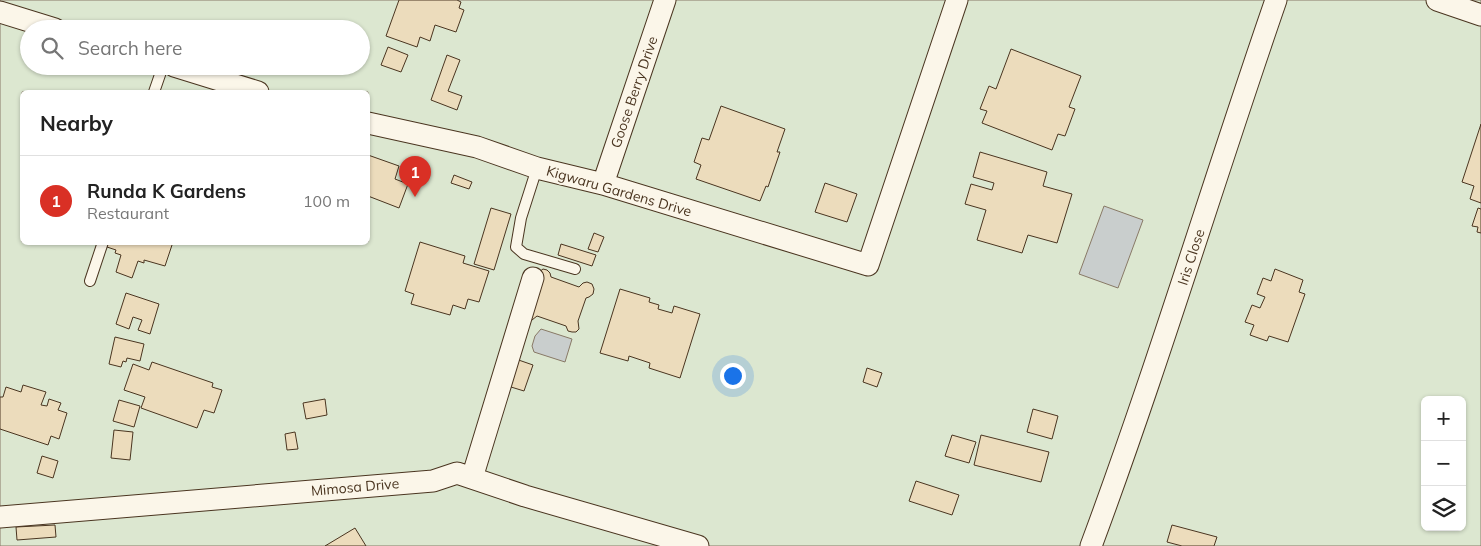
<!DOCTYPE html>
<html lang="en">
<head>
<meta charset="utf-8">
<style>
  :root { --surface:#fff; --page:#f6f6f6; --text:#222; --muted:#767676; --line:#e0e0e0; --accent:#d93025 }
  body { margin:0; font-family:Mulish,sans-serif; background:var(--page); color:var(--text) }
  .controls { position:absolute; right:15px; bottom:15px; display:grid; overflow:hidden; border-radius:8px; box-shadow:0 1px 4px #0004 }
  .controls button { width:45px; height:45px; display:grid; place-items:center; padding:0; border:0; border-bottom:1px solid var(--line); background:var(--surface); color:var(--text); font:25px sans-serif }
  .you { position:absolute; left:732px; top:375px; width:18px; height:18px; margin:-12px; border:4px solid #fff; border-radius:50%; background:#1a73e8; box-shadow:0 0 0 8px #1a73e833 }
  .badge { display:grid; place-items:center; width:32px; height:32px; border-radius:50%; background:var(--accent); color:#fff; font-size:16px; font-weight:700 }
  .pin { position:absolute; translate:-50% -41px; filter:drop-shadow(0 1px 2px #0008) }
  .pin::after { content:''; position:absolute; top:26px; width:18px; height:15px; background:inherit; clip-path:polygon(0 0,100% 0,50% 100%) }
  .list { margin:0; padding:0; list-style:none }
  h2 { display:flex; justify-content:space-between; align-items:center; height:65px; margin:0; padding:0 20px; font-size:21px }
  h2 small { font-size:16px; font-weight:400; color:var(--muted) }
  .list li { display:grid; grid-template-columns:32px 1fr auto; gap:15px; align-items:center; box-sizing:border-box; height:90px; padding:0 20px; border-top:1px solid var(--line) }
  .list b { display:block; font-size:19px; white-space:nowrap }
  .list p { margin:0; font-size:16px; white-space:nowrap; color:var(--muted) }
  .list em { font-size:16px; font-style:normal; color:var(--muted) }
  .icon { flex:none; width:28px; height:28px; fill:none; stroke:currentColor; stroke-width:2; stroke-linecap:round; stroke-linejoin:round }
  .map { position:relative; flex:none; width:1481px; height:546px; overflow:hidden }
  .search { position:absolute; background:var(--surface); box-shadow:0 1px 4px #0004; left:20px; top:20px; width:350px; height:55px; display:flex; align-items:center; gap:12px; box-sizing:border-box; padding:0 18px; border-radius:28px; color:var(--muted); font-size:19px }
  .panel { position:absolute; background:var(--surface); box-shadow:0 1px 4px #0004; left:20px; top:90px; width:350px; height:155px; border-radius:8px }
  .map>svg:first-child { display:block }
</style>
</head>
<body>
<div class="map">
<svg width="1481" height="546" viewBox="0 0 1481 546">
  <rect width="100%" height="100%" fill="#fbf6e9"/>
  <path fill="#dce7d0" stroke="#887966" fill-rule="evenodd" d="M0,0H1481V546H0ZM29,29H361V66H29ZM22,92H368V242H22ZM1425,400H1462V527H1425Z"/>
  <path fill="#c9cecd" stroke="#887966" d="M1104,206L1143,220L1118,288L1079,274Z
    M541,329L572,339L565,362L534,352L532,346L535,336Z"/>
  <path fill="#ecdcbc" stroke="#4a3520" d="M399,0H457L461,2L459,8L464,10L456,32L435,25L430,41L420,37L417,47L386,36Z
    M388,47L408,55L401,72L381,65Z
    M1011,49L1081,76L1069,107L1075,109L1065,136L1058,134L1052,150L982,123L987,111L980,109L989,86L996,89Z
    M447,55L460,60L448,91L462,96L457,110L431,100Z
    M721,106L785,129L777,152H780L768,187L766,186L760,201L696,179L701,165L694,162L702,138L709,140Z
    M1481,124V203L1470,199L1474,186L1462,182Z
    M980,152L1047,172L1043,186L1072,194L1057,243L1028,235L1022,253L977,240L986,210L965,204L971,184L992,190L994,183L973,177Z
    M368,155L399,166L395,179L408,184L399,208L368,196Z
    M454,175L472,182L469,189L451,183Z
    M825,183L857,194L847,222L815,212Z
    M491,208L511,214L494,270L474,264Z
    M1478,208L1481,209V233L1477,232L1478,227L1472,226Z
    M594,233L604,237L598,252L588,249Z
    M105,242H173L165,266L144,260V263L138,261L132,278L116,272L121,255L115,253L116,250L104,246Z
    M420,242L465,256L463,263L489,271L479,302L468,299L465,309L453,305L450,315L411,304L414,294L405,291Z
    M561,244L596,255L592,266L558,255Z
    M543,269L547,270L550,273L551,277L579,287L583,283L587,282L592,284L594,289L593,294L589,297L586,298L578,321L579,329L576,332H572L568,331L566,326L537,316L532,320L527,319L539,272Z
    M1275,269L1303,280L1299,292L1305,294L1288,342L1269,336L1267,341L1250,335L1254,325L1245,322L1252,305L1260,308L1265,297L1257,294L1263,278L1271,281Z
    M620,289L650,298L649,302L659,305L658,309L672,313L674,306L700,314L680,378L649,368L650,363L629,356L628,361L600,353Z
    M126,293L159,304L150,334L138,330L142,320L133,317L129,329L116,324Z
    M115,337L144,344L140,361L127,358L126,362L123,361L121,367L109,364Z
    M507,356L533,365L524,391L498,383Z
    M152,362L213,383L212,387L222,390L214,413L204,410L197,428L141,408L145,397L124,390L133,364L149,370Z
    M867,368L882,373L877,387L863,382Z
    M23,385L46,392L41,405L47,406L49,399L61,403L58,410L67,413L59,439L51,436L48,445L0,429V397H3L6,387L21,392Z
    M325,399L327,415L306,419L303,403Z
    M119,400L140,406L134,427L113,421Z
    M1033,409L1058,416L1052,439L1027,432Z
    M114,430L133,432L130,460L111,458Z
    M295,432L298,449L287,450L285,434Z
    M952,435L976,442L969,463L945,456Z
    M981,435L1049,452L1041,482L974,465Z
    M42,456L58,461L53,478L37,473Z
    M916,481L959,495L952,515L909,501Z
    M55,525L56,537L17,540L16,527Z
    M1172,525L1217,537L1214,546H1182L1167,542Z
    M355,528L366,546H325Z"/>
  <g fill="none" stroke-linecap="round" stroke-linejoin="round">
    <g stroke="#4a3520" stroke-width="12">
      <path id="service" d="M154,92L163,66
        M537,168L521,218L516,247L524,254L575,269
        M90,281L103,242"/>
    </g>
    <g stroke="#4a3520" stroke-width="23">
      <path id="minor" d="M1437,0L1481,15
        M0,12L55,29
        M174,66L258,92
        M368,123L477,147L537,168L603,184L868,265L957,0
        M603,184L665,0
        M472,478L533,278
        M0,517L433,481L457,473L525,496L698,546
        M1091,546C1158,366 1213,182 1276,0"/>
    </g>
    <use href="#service" stroke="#fbf6e9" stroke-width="10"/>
    <use href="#minor" stroke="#fbf6e9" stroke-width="21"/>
  </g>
  <g text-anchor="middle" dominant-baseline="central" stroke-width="4" stroke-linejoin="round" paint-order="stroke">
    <g font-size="14" fill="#4a3520" stroke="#fbf6e9">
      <text transform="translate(634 92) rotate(-71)">Goose Berry Drive</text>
      <text transform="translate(619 191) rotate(16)">Kigwaru Gardens Drive</text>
      <text transform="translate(1191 257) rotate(-72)">Iris Close</text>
      <text transform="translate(355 487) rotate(-5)">Mimosa Drive</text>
    </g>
  </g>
</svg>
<div class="controls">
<button>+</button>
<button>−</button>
<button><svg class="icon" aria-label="layers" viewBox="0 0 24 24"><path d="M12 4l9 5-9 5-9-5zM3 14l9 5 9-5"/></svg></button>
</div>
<div class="you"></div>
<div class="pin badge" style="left:415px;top:197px">1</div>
<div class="search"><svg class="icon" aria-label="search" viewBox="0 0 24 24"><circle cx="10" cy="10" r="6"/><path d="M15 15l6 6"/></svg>Search here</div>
<section class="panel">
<h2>Nearby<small></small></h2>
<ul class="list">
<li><span class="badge">1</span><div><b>Runda K Gardens</b><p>Restaurant</p></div><em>100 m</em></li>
</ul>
</section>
</div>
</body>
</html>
